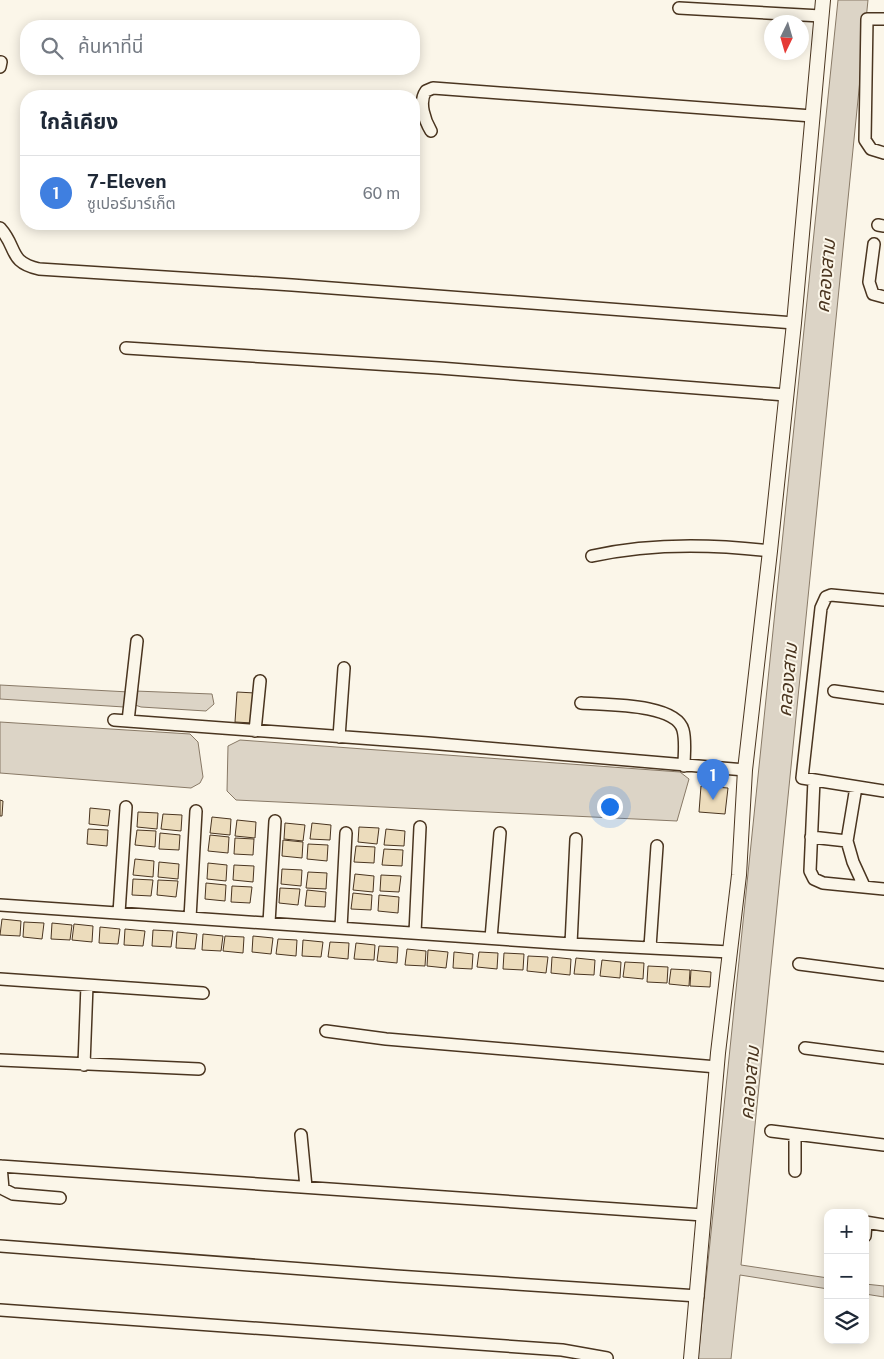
<!DOCTYPE html>
<html lang="th">
<head>
<meta charset="utf-8">
<style>
  :root { --surface:#fff; --page:#f6f6f7; --text:#1f2937; --muted:#747a83; --line:#e0e1e3; --accent:#111827 }
  body { margin:0; font-family:"Public Sans","Noto Sans Thai",sans-serif; background:var(--page); color:var(--text) }
  .controls { position:absolute; right:15px; bottom:15px; display:grid; overflow:hidden; border-radius:10px; box-shadow:0 2px 12px #0003 }
  .controls button { width:45px; height:45px; display:grid; place-items:center; padding:0; border:0; border-bottom:1px solid var(--line); background:var(--surface); color:var(--text); font:25px sans-serif }
  .compass { position:absolute; left:764px; top:15px; width:45px; height:45px; border-radius:50%; background:var(--surface); box-shadow:0 2px 12px #0003; rotate:185deg }
  .you { position:absolute; left:609px; top:806px; width:18px; height:18px; margin:-12px; border:4px solid #fff; border-radius:50%; background:#1a73e8; box-shadow:0 0 0 8px #1a73e833 }
  .badge { display:grid; place-items:center; width:32px; height:32px; border-radius:50%; background:var(--accent); color:#fff; font-size:16px; font-weight:700 }
  .pin { position:absolute; translate:-50% -41px; filter:drop-shadow(0 1px 2px #0008) }
  .pin::after { content:''; position:absolute; top:26px; width:18px; height:15px; background:inherit; clip-path:polygon(0 0,100% 0,50% 100%) }
  .list { margin:0; padding:0; list-style:none }
  h2 { display:flex; justify-content:space-between; align-items:center; height:65px; margin:0; padding:0 20px; font-size:21px }
  h2 small { font-size:16px; font-weight:400; color:var(--muted) }
  .list li { display:grid; grid-template-columns:32px 1fr auto; gap:15px; align-items:center; box-sizing:border-box; height:75px; padding:0 20px; border-top:1px solid var(--line) }
  .list b { display:block; font-size:19px; white-space:nowrap }
  .list p { margin:0; font-size:16px; white-space:nowrap; color:var(--muted) }
  .list em { font-size:16px; font-style:normal; color:var(--muted) }
  .icon { flex:none; width:28px; height:28px; fill:none; stroke:currentColor; stroke-width:2; stroke-linecap:round; stroke-linejoin:round }
  .map { position:relative; flex:none; width:884px; height:1359px; overflow:hidden }
  .search { position:absolute; background:var(--surface); box-shadow:0 2px 12px #0003; left:20px; top:20px; width:400px; height:55px; display:flex; align-items:center; gap:12px; box-sizing:border-box; padding:0 18px; border-radius:20px; color:var(--muted); font-size:19px }
  .panel { position:absolute; background:var(--surface); box-shadow:0 2px 12px #0003; left:20px; top:90px; width:400px; height:140px; border-radius:20px }
  .map>svg:first-child { display:block }
</style>
</head>
<body>
<div class="map">
<svg width="884" height="1359" viewBox="0 0 884 1359">
  <rect width="100%" height="100%" fill="#fbf6e9"/>
  <path fill="#dcd4c6" stroke="#887966" d="M838,0H868L741,1265L828,1278V1289L740,1275L731,1359H698Z
    M0,685L129,692L124,707L0,699Z
    M135,691L212,694L214,704L206,711L141,707L135,705Z
    M0,722L190,734L198,742L203,777L200,783L191,788L0,773Z
    M240,740L680,772L689,779L677,821L236,800L227,791L228,746Z
    M865,1284L884,1286V1297L865,1294Z"/>
  <path fill="#ecdcbc" stroke="#4a3520" d="M237,692L255,693L253,723L235,722Z
    M701,786L728,788L725,814L699,812Z
    M0,800L3,801L2,816H0Z
    M90,808L110,810L108,826L89,824Z
    M138,812L158,813L157,829L137,827Z
    M163,814L182,815L181,831L161,829Z
    M212,817L231,819L230,835L210,833Z
    M237,820L256,822L255,838L235,836Z
    M285,823L305,825L303,841L284,839Z
    M312,823L331,825L330,840L310,839Z
    M359,827L379,828L377,844L358,842Z
    M88,829L108,830L107,846L87,844Z
    M386,829L405,831L404,846L384,845Z
    M137,830L156,831L155,847L135,845Z
    M160,833L180,835L179,850L159,849Z
    M210,835L229,837L228,853L208,851Z
    M235,838L254,839L253,855L234,854Z
    M283,840L303,842L302,858L282,856Z
    M308,844L328,845L327,861L307,859Z
    M356,846L375,847L374,863L354,862Z
    M384,849L403,850L402,866L382,865Z
    M135,859L154,861L153,877L133,875Z
    M159,862L179,864L178,879L158,877Z
    M208,863L227,865L226,881L207,879Z
    M234,865L254,866L253,882L233,880Z
    M282,869L302,870L301,886L281,884Z
    M308,872L327,873L326,889L306,888Z
    M355,874L374,876L373,892L353,890Z
    M381,875L401,876L399,892L380,891Z
    M133,879L153,880L151,896L132,895Z
    M158,880L178,881L176,897L157,895Z
    M206,883L226,885L225,901L205,899Z
    M232,886L252,887L250,903L231,902Z
    M280,888L300,889L298,905L279,903Z
    M307,890L326,892L325,907L305,906Z
    M353,893L372,895L371,910L351,909Z
    M379,895L399,897L398,913L378,911Z
    M2,919L21,921L20,936L0,935Z
    M24,922L44,923L42,939L23,937Z
    M52,923L72,925L70,940L51,939Z
    M74,924L93,926L92,942L72,940Z
    M100,927L120,929L118,944L99,943Z
    M125,929L145,931L143,946L124,945Z
    M153,930L173,931L171,947L152,946Z
    M177,932L197,934L195,949L176,948Z
    M203,934L223,936L221,951L202,950Z
    M225,936L244,937L243,953L223,951Z
    M253,936L273,938L271,954L252,952Z
    M278,939L297,940L296,956L276,954Z
    M303,940L323,942L321,957L302,956Z
    M330,942L349,943L348,959L328,957Z
    M356,943L375,945L374,960L354,959Z
    M379,946L398,947L397,963L377,961Z
    M407,949L426,951L425,966L405,965Z
    M428,950L448,952L446,968L427,966Z
    M454,952L473,954L472,969L453,968Z
    M479,952L498,953L497,969L477,967Z
    M504,953L524,954L523,970L503,969Z
    M528,956L548,957L546,973L527,971Z
    M552,957L571,959L570,975L551,973Z
    M576,958L595,960L594,975L574,974Z
    M602,960L621,962L620,978L600,976Z
    M625,962L644,963L643,979L623,977Z
    M648,966L668,967L667,983L647,982Z
    M671,969L690,970L689,986L669,984Z
    M691,970L711,972L710,987L690,986Z"/>
  <g fill="none" stroke-linecap="round" stroke-linejoin="round">
    <g stroke="#4a3520" stroke-width="14">
      <path id="minor" d="M679,8L821,16
        M884,19H867L865,140L871,149L884,153
        M0,67L1,62
        M431,131C425,121 418,102 426,91L433,88L812,116
        M878,225L884,226
        M0,228C18,248 8,262 39,269L292,285L794,323
        M874,244L869,282L873,294L884,297
        M126,348L439,368L786,395
        M592,556C650,543 712,544 770,551
        M884,600L831,595L826,597L821,608L802,778L884,791
        M834,691L884,698
        M581,703C604,705 676,703 683,730C686,741 684,755 684,766
        M114,720L428,743L745,770
        M128,721L137,641
        M255,731L260,681
        M339,737L344,668
        M814,780L810,871L814,879L823,883L884,889
        M856,787L847,841L853,862L864,886
        M811,837L847,841
        M0,905L571,944L730,952
        M119,913L126,807
        M190,918L196,811
        M269,923L275,821
        M341,928L346,833
        M415,933L420,827
        M491,938L500,833
        M571,944L576,839
        M650,947L657,846
        M799,964L884,975
        M0,979L203,993
        M326,1031L386,1039L717,1067
        M805,1048L884,1058
        M0,1060L199,1069
        M84,1065L87,985
        M771,1131L884,1145
        M301,1135L306,1187
        M0,1166L703,1215
        M1,1166L3,1189L13,1194L60,1198
        M795,1171V1134
        M865,1222L884,1225
        M865,1236L866,1223
        M0,1246L396,1276L698,1296
        M0,1310L562,1350L607,1358"/>
    </g>
    <g stroke="#4a3520" stroke-width="16">
      <path id="tertiary" d="M691,1359L718,1053L739,875L745,770L770,551L794,323L823,0"/>
    </g>
    <use href="#minor" stroke="#fbf6e9" stroke-width="11"/>
    <use href="#tertiary" stroke="#fbf6e9" stroke-width="14"/>
  </g>
  <g text-anchor="middle" dominant-baseline="central" stroke-width="4" stroke-linejoin="round" paint-order="stroke">
    <g font-size="19" font-style="italic" fill="#4a3520" stroke="#fbf6e9">
      <text transform="translate(825 276) rotate(-85)">คลองสาม</text>
      <text transform="translate(787 680) rotate(-85)">คลองสาม</text>
      <text transform="translate(749 1083) rotate(-85)">คลองสาม</text>
    </g>
  </g>
</svg>
<div class="controls">
<button>+</button>
<button>−</button>
<button><svg class="icon" aria-label="layers" viewBox="0 0 24 24"><path d="M12 4l9 5-9 5-9-5zM3 14l9 5 9-5"/></svg></button>
</div>
<svg class="compass" viewBox="-18 -18 36 36"><path d="M0-13l5 13h-10z" fill="#e53935"/><path d="M0 13l5-13h-10z" fill="#747a83"/></svg>
<div class="you"></div>
<div class="pin badge" style="left:713px;top:800px;background:#3f7fe0">1</div>
<div class="search"><svg class="icon" aria-label="search" viewBox="0 0 24 24"><circle cx="10" cy="10" r="6"/><path d="M15 15l6 6"/></svg>ค้นหาที่นี่</div>
<section class="panel">
<h2>ใกล้เคียง<small></small></h2>
<ul class="list">
<li><span class="badge" style="background:#3f7fe0">1</span><div><b>7-Eleven</b><p>ซูเปอร์มาร์เก็ต</p></div><em>60 m</em></li>
</ul>
</section>
</div>
</body>
</html>
